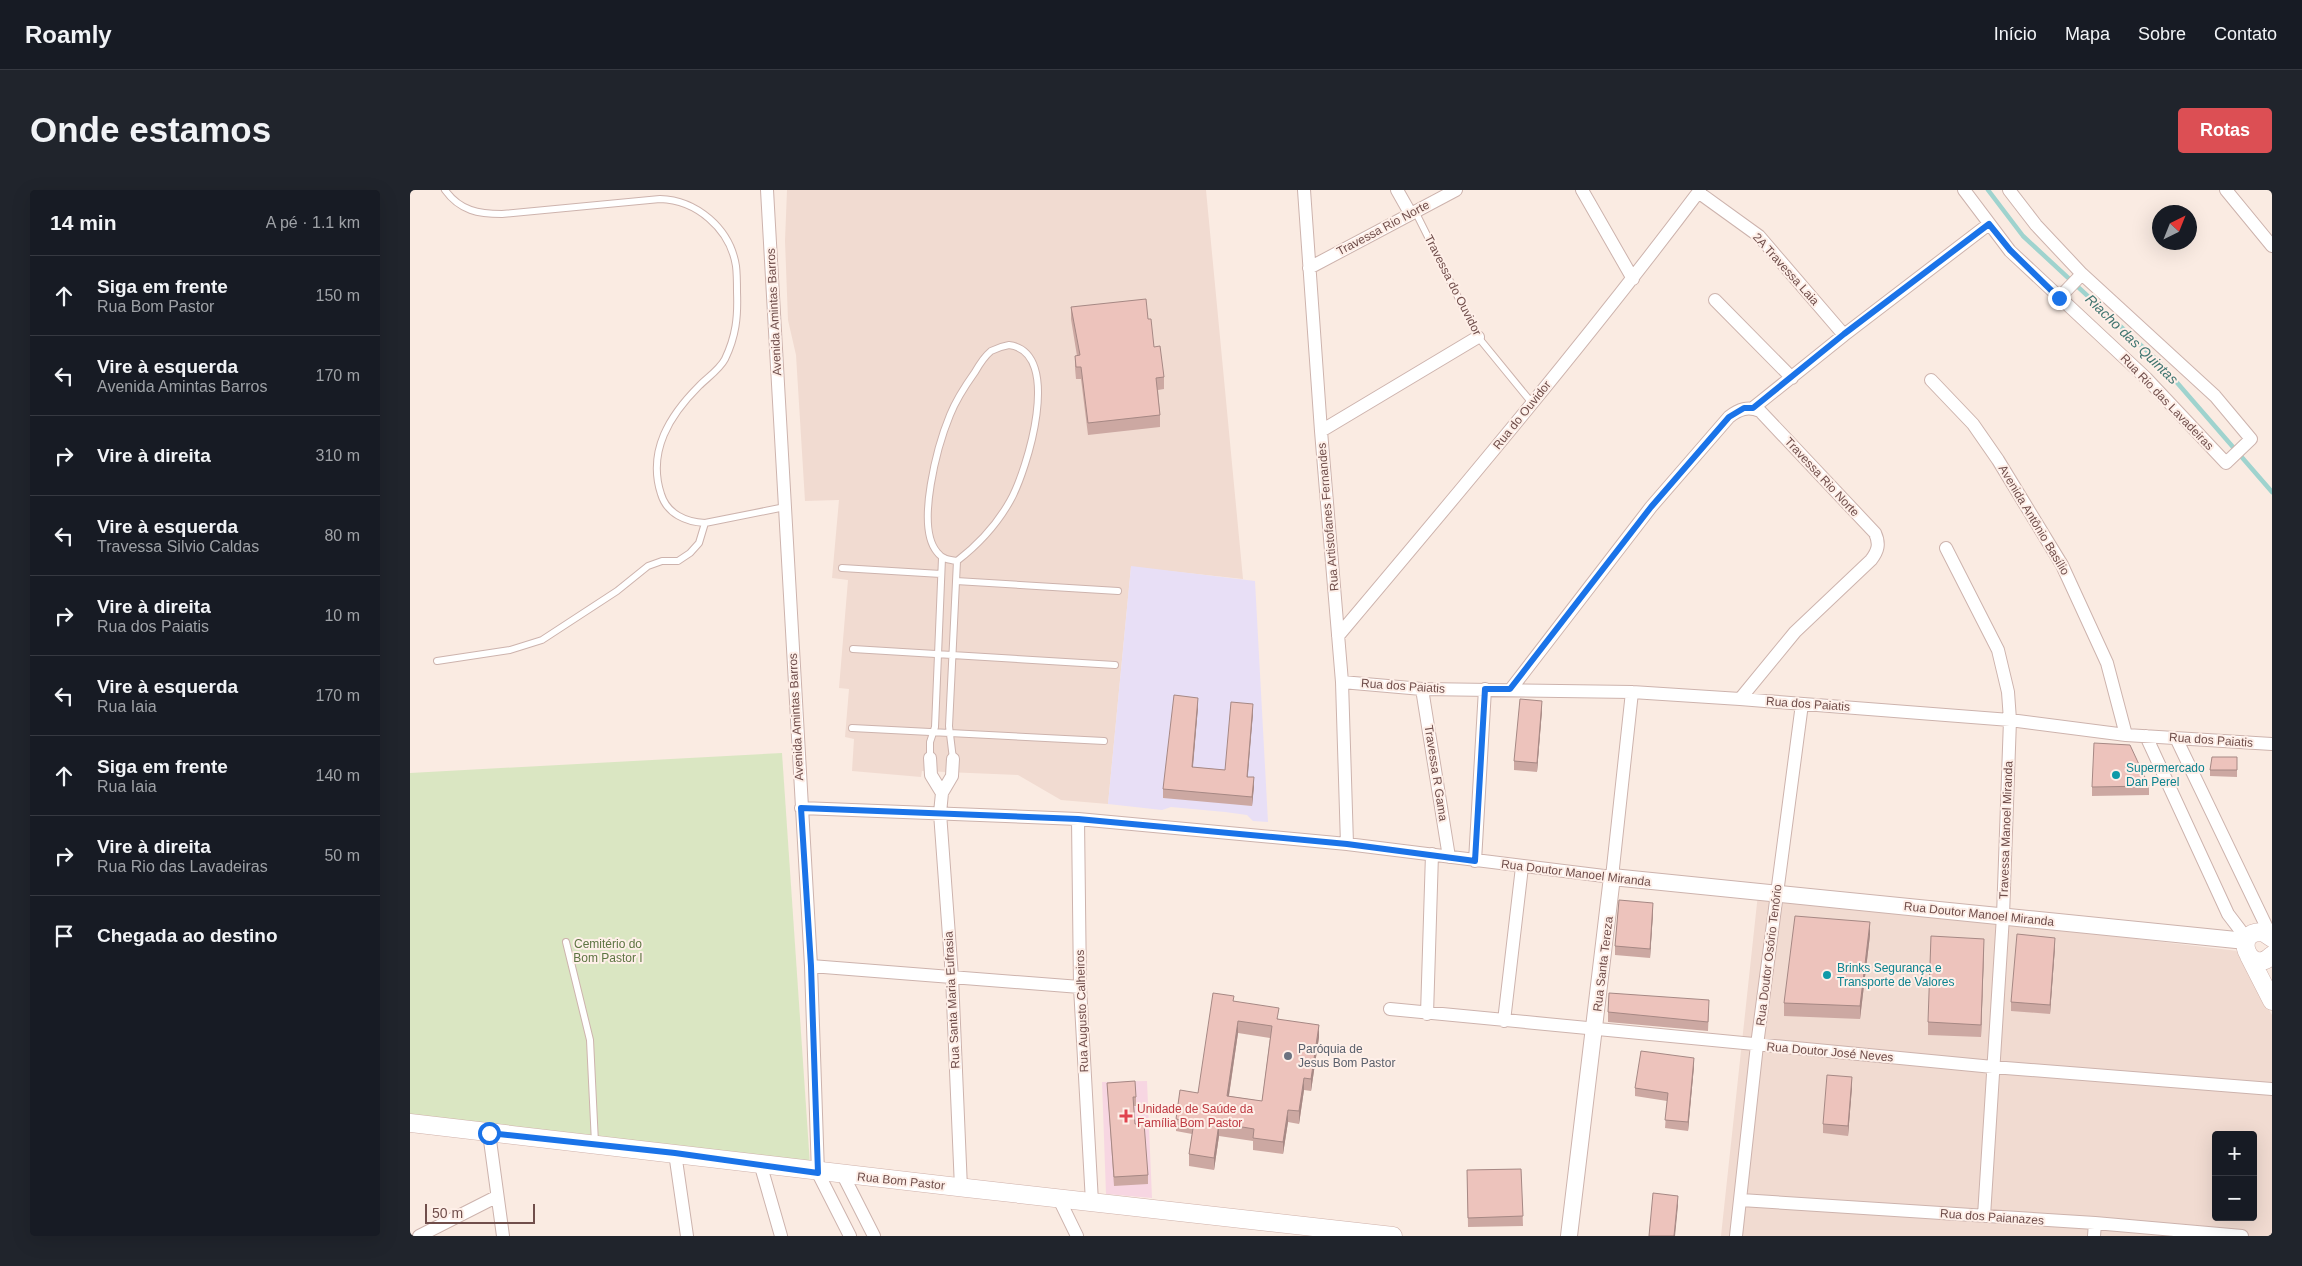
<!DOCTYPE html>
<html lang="pt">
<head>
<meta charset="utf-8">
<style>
  :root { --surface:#171b24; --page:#20242c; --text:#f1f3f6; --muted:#9ea1a6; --line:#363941; --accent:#dc4f54 }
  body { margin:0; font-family:Arial,sans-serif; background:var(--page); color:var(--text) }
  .controls { position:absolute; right:15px; bottom:15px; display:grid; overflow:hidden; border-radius:5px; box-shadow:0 5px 20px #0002 }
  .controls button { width:45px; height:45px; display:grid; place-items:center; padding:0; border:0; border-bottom:1px solid var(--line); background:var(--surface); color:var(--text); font:25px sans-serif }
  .compass { position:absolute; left:1742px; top:15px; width:45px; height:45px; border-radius:50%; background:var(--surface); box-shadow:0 5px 20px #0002; rotate:43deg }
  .scale { position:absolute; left:15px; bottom:12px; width:110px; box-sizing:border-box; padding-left:5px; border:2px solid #704e4b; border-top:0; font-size:14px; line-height:18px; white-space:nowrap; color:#704e4b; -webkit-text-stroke:4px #feefe8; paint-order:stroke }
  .stop { position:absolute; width:15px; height:15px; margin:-11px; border:4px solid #1a73e8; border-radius:50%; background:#fff }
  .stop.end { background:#1a73e8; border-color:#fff; box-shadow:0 1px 5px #0008 }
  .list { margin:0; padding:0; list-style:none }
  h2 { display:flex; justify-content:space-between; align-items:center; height:65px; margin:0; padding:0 20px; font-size:21px }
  h2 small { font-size:16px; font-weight:400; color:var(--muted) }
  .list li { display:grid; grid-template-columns:32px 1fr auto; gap:15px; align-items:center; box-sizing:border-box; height:80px; padding:0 20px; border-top:1px solid var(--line) }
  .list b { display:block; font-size:19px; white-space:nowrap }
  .list p { margin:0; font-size:16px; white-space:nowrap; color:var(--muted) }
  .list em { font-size:16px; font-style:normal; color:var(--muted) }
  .icon { flex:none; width:28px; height:28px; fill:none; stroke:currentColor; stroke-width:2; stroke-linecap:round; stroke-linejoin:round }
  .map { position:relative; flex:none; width:1862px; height:1046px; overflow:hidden; border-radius:5px }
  header { display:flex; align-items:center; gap:30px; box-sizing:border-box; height:70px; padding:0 25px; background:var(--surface); border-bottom:1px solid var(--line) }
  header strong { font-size:24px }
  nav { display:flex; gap:28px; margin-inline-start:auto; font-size:18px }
  .intro { display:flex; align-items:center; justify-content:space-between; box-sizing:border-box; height:120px; padding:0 30px }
  h1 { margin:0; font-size:35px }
  .button { padding:12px 22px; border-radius:5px; background:var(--accent); color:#fff; font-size:18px; font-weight:700 }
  main { display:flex; gap:30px; padding:0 30px }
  aside { flex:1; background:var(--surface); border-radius:5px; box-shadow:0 5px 20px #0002 }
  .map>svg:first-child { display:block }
</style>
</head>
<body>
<header>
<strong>Roamly</strong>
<nav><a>Início</a><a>Mapa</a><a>Sobre</a><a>Contato</a></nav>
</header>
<div class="intro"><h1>Onde estamos</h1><a class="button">Rotas</a></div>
<main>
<aside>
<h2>14 min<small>A pé · 1.1 km</small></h2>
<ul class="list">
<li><svg class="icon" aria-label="ahead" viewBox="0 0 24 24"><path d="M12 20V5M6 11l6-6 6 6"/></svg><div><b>Siga em frente</b><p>Rua Bom Pastor</p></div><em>150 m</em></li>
<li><svg class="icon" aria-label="left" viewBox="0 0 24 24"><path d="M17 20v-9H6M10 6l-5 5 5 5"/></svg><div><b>Vire à esquerda</b><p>Avenida Amintas Barros</p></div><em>170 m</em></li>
<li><svg class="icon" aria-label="right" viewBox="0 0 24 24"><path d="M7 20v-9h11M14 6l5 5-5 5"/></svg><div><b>Vire à direita</b></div><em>310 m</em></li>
<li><svg class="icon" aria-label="left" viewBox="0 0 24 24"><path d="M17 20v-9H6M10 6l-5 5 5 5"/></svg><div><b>Vire à esquerda</b><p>Travessa Silvio Caldas</p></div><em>80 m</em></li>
<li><svg class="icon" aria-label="right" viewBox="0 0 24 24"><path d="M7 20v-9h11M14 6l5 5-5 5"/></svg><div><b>Vire à direita</b><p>Rua dos Paiatis</p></div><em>10 m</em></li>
<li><svg class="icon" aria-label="left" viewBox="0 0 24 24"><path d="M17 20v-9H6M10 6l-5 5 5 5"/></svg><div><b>Vire à esquerda</b><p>Rua Iaia</p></div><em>170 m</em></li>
<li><svg class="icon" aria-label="ahead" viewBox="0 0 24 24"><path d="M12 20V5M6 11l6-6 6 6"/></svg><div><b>Siga em frente</b><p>Rua Iaia</p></div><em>140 m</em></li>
<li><svg class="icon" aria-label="right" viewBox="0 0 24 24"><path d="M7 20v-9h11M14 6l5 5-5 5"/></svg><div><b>Vire à direita</b><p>Rua Rio das Lavadeiras</p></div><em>50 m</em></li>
<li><svg class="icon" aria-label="arrive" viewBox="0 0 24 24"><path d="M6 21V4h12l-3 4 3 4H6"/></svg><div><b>Chegada ao destino</b></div></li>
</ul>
</aside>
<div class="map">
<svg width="1862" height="1046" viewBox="0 0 1862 1046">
  <rect width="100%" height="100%" fill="#faebe2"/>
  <path fill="#f1dbd1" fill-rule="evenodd" d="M377,0H796L833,389L721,377L698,614L651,610L608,585L512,581L511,587L442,581L444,549L435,547L439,499L429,498L438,390L422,388L429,310L395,311L386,165L378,130L375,51Z
    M1348,704L1828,761L1862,825V1046H1311ZM1806,945H1843V1027H1806Z"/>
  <path fill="#e8dff6" d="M721,376L845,391L858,632L843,631L837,625L815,622L761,617L752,620L698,614Z"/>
  <path fill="#f7d6e2" d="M737,891L742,1008L696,1004L692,892Z"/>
  <path fill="#dae6c2" d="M372,563L400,975L0,924V583Z"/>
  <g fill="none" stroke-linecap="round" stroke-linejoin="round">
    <path stroke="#9fd3ce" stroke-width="4.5" d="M1578,0L1613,46L1750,173L1862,302"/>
    <g stroke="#cdb3ad" stroke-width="8">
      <path id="service" d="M35,0C50,21 69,24 92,24L250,9C286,10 320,38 326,76C327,84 327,94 327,102C328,127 326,146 315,169C310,179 297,188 289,196C260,225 237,261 251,304C257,324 276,332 295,333L375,317
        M1005,21L1068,147L1122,213
        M599,155C654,162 617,281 600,311C586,336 569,354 547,371C539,370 532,369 527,362C505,336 528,254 540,225C546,210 555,196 565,182C569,175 575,166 581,161C587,158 593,156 599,155Z
        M432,378L531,384
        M546,391L708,401
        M443,459L705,475
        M27,471L100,460L132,450L207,401L238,376L252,371H268L280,363L289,353L295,333
        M442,538L694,551
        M520,568V552L525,537L532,368
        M543,569L539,536L547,371
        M156,752L180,850L185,953"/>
    </g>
    <g stroke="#cdb3ad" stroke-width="14">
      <path id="minor" d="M357,0L401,776L408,983L440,1046
        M894,0L911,241L932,492L937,654
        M987,0L1000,23
        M1172,0L1223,89
        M1554,0L1600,61L1736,188L1816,273L1841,249L1805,206L1672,84L1626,35L1599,0
        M1816,0L1862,56
        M1288,2L1349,46L1434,145
        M899,78L1046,0
        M1649,108L1672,84
        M1305,110L1382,188
        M1521,190L1563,234L1588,270L1652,375L1697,473L1716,545
        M1343,218L1434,145L1579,34
        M911,241L1068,147
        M1536,358L1588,460L1598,502L1600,530L1593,726L1574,1026
        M928,446C1051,300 1175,153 1290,0
        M932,492L1012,499L1222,502L1330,509L1600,530L1716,545L1862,554
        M1012,499L1039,667
        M1101,499L1241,317L1319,227C1329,219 1338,216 1350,221L1465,343C1470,354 1468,361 1461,370L1385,442L1330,509
        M1736,546L1818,724L1837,749
        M1766,548L1861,746
        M520,568L521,585L532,603L530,623L542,787L551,998
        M532,603L542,586L543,569
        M391,618L668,629L937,654L1202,687L1222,502
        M668,629L670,797L682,1012
        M1065,671L1075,499
        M401,776L670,797
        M980,819L1583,877L1862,899
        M1017,824L1022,664
        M1094,831L1112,677
        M79,943L93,1046
        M265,963L277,1046
        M350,973L371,1046
        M433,985L464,1046
        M648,1007L667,1046
        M1331,1010L1685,1033L1832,1046
        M9,1046L86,1007
        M1326,1046L1347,855L1392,514
        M1684,1046L1685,1033"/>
    </g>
    <g stroke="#cdb3ad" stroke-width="18">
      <path id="tertiary" d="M1159,1046L1202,687L1836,751"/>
    </g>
    <g stroke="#cfb1aa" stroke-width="19">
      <path id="secondary" d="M1862,748L1853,742C1821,740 1839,788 1862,765
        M1839,766L1862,811
        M0,933C328,973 655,1009 983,1046"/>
    </g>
    <use href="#service" stroke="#fff" stroke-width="6"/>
    <use href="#minor" stroke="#fff" stroke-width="12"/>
    <use href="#tertiary" stroke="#fff" stroke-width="16"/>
    <use href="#secondary" stroke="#fff" stroke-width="18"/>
  </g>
  <path fill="#cca8a2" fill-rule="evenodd" d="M661,117L738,129L744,157L754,187V199L748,200L750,225V237L678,245L671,189H666L665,178V166H667L661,129Z
    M788,517L783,577L815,580L843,523L837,587L844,596L842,616L753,608V599Z
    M1132,520L1127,582L1104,580V571Z
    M1827,567V587L1800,586V580Z
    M1739,596V605L1682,606V597Z
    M1243,723L1240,768L1205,765V756Z
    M1460,745L1450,829L1374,826V813Z
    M1645,757L1640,824L1601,821V812Z
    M1574,761L1571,847L1518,845V832Z
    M824,811L869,829L909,847L901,901L894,900L889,934L878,932L873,964L843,960V951L809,946L804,980L779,976V964L782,944L766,941V929L788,903ZM828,843L860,848L852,911L819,906Z
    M1299,819L1298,841L1198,832V822Z
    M1284,876L1278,941L1255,938L1257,911L1225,906V898Z
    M697,893L726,907V916H724L725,934L738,985V994L704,996Z
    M1442,897L1438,946L1413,943V934Z
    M1111,979L1113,1036L1058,1037L1057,980Z"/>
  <path fill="#a68884" d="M788,508V517L782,586V577Z
    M1132,511V520L1127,582V573Z
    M843,514V523L837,596V587Z
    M844,587V596L842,616V607Z
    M1243,713V723L1240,768V759Z
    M1460,732V745L1450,829V816Z
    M1645,748V757L1640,824V815Z
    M1574,749V761L1571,847V835Z
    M828,831V843L817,918V906Z
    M909,835V847L901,901V889Z
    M1284,868V876L1278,941V932Z
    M1442,887V897L1438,946V936Z
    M894,888V900L889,934V921Z
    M878,920V932L873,964V952Z
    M809,933V946L804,980V968Z
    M1268,1006V1015L1265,1046H1264Z"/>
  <path fill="#edc3bc" stroke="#a68884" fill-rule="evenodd" d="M736,109L738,129H741L744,157L750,156L754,187L746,188L750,225L678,233L671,177H666L665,166L670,165L661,117Z
    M764,505L788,508L782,577L815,580L821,512L843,514L837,587H844L842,607L753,599Z
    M1110,509L1132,511L1127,573L1104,571Z
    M1684,553L1720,555L1739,596L1682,597Z
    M1802,567H1827V580H1800Z
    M1209,710L1243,713L1240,759L1205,756Z
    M1385,726L1460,732L1450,816L1374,813Z
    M1607,744L1645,748L1640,815L1601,812Z
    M1521,746L1574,749L1571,835L1518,832Z
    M803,803L824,806L823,811L869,818L867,829L909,835L901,889L894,888L889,921L878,920L873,952L843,948L844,939L809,933L804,968L779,964L784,932L766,929L770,900L788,903ZM828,831L862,836L852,911L817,906Z
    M1199,803L1299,810L1298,832L1198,822Z
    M1231,861L1284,868L1278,932L1255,930L1258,903L1225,898Z
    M1417,885L1442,887L1438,936L1413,934Z
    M725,891L726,907H723L725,934L734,933L738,985L704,987L697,893Z
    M1111,979L1113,1026L1058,1028L1057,980Z
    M1243,1003L1268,1006L1264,1046H1239Z"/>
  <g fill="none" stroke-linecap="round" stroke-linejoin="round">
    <path stroke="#1a73e8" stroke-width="6" d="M79,943L265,963L408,983L401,776L391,618L668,629L937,654L1065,671L1075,499H1100L1241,317L1319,227L1334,218H1343L1434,144L1579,34L1600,60L1649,108"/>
  </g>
  <g fill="#0f9aa8" stroke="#feefe8" stroke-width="2">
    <circle cx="1706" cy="585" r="5"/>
    <circle cx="1417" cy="785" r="5"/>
  </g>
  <circle fill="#6b7280" stroke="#feefe8" stroke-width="2" cx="878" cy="866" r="5"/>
  <path fill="#e0444e" stroke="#feefe8" stroke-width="2" d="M713.5 918.5h5v5h5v5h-5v5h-5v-5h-5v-5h5z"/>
  <g text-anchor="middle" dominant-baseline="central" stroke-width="4" stroke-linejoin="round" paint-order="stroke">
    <g font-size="12" fill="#704e4b" stroke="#feefe8">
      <text transform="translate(973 38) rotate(-28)">Travessa Rio Norte</text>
      <text transform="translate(1376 79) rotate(48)">2A Travessa Laia</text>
      <text transform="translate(1043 95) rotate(63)">Travessa do Ouvidor</text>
      <text transform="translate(364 122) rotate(-93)">Avenida Amintas Barros</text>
      <text transform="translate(1757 212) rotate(46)">Rua Rio das Lavadeiras</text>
      <text transform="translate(1112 225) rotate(-51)">Rua do Ouvidor</text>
      <text transform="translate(1412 287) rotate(47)">Travessa Rio Norte</text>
      <text transform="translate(918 327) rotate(-95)">Rua Artistofanes Fernandes</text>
      <text transform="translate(1624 330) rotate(59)">Avenida Antônio Basílio</text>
      <text transform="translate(993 496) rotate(4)">Rua dos Paiatis</text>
      <text transform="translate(1398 514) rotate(4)">Rua dos Paiatis</text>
      <text transform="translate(386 527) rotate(-93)">Avenida Amintas Barros</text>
      <text transform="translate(1801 550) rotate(4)">Rua dos Paiatis</text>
      <text transform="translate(1026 583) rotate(81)">Travessa R Gama</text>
      <text transform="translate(1596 640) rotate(-88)">Travessa Manoel Miranda</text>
      <text transform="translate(1166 683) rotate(7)">Rua Doutor Manoel Miranda</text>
      <text transform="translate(1569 724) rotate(6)">Rua Doutor Manoel Miranda</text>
      <text transform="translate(1359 765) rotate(-83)">Rua Doutor Osório Tenório</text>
      <text transform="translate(1193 774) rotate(-83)">Rua Santa Tereza</text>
      <text transform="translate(542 810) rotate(-93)">Rua Santa Maria Eufrasia</text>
      <text transform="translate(672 821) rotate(-92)">Rua Augusto Calheiros</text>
      <text transform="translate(1420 862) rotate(5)">Rua Doutor José Neves</text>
      <text transform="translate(491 991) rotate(6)">Rua Bom Pastor</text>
      <text transform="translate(1582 1027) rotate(4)">Rua dos Paianazes</text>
    </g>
    <g font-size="12" fill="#0d838f" stroke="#feefe8" text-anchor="start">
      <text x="1716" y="578">Supermercado<tspan x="1716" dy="14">Dan Perel</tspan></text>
      <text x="1427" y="778">Brinks Segurança e<tspan x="1427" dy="14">Transporte de Valores</tspan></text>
    </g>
    <g font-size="12" fill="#5e7543" stroke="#feefe8">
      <text x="198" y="754">Cemitério do<tspan x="198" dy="14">Bom Pastor I</tspan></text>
    </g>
    <g font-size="12" fill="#5b616d" stroke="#feefe8" text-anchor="start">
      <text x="888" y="859">Paróquia de<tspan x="888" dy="14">Jesus Bom Pastor</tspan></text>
    </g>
    <g font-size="12" fill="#be3a42" stroke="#feefe8" text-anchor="start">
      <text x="727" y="919">Unidade de Saúde da<tspan x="727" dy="14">Família Bom Pastor</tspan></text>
    </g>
    <g font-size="14" font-style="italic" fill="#407570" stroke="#feefe8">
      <text transform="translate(1722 149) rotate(44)">Riacho das Quintas</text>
    </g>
  </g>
</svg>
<div class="controls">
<button>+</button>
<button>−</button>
</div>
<svg class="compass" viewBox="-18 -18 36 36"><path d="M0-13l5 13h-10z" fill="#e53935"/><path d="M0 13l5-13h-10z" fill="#9ea1a6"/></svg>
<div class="scale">50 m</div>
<div class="stop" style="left:79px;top:943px"></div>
<div class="stop end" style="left:1649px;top:108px"></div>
</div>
</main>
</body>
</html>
